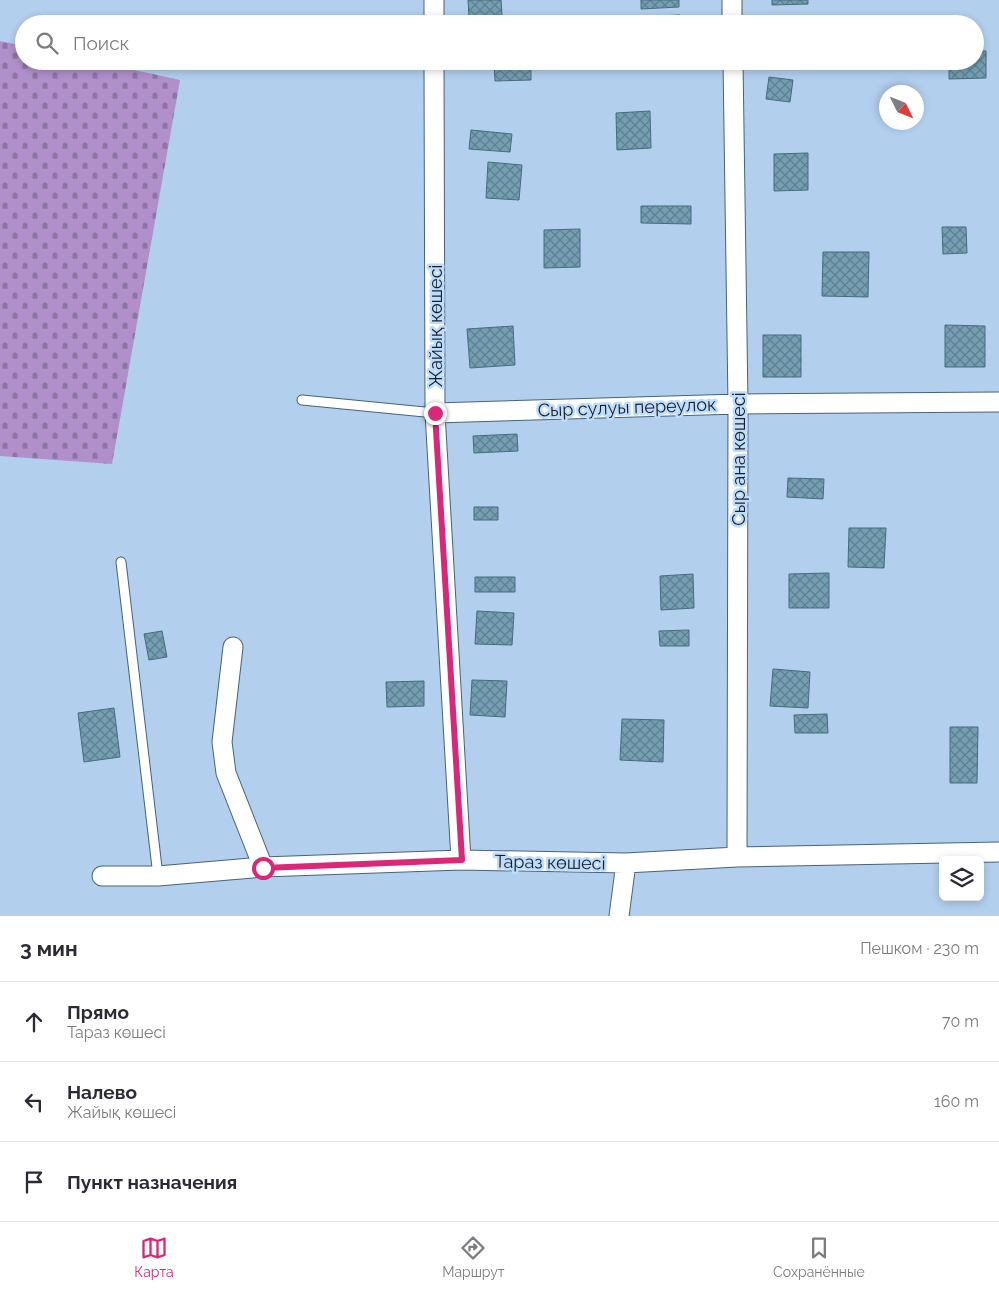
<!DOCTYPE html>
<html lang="ru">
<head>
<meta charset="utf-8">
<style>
  :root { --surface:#fff; --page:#f7f7f7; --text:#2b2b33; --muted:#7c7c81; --line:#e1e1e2; --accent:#db2777 }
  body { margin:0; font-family:Raleway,sans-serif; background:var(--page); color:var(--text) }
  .controls { position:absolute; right:15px; bottom:15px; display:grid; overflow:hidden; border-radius:8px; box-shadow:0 2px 8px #0003 }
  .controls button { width:45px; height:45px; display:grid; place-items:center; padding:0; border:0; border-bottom:1px solid var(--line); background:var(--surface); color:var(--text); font:25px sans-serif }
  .compass { position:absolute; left:879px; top:85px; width:45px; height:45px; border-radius:50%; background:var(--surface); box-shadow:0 2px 8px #0003; rotate:133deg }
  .stop { position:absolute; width:15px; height:15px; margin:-11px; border:4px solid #db2777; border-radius:50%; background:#fff }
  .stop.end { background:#db2777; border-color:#fff; box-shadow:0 1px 5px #0008 }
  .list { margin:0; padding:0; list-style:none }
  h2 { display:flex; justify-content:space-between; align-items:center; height:65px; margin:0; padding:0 20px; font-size:21px }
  h2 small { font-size:16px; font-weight:400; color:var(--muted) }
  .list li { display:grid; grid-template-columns:32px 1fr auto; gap:15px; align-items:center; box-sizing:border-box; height:80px; padding:0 20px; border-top:1px solid var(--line) }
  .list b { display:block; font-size:19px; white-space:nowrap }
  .list p { margin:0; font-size:16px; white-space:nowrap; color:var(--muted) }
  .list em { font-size:16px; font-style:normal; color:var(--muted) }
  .icon { flex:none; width:28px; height:28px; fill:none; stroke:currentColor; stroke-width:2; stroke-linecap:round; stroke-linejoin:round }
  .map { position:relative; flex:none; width:999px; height:916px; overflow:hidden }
  .search { position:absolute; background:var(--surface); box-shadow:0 2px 8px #0003; left:15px; right:15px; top:15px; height:55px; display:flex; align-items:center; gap:12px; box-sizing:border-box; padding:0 18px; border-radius:28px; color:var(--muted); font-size:19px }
  .sheet { height:305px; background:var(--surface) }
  nav { display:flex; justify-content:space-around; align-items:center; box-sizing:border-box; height:70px; border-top:1px solid var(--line); background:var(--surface); font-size:14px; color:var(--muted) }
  nav a { display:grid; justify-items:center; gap:2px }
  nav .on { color:var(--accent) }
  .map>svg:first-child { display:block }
</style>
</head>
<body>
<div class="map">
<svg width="999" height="916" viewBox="0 0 999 916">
  <defs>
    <pattern id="cemetery-stones" width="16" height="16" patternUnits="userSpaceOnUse" patternTransform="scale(1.25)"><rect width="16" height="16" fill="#b08fca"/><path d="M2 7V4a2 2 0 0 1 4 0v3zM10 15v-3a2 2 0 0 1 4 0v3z" fill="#8e74a4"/></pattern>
    <pattern id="building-cross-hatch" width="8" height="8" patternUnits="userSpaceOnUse" patternTransform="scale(1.25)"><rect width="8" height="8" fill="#759eb2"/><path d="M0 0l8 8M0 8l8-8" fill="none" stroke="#5f8091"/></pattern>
  </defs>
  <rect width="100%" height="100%" fill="#b2cfee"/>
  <path fill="url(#cemetery-stones)" d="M0,41L24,46V61H94L180,80L112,464L0,456Z"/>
  <path fill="url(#building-cross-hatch)" stroke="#456c7e" d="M468,0H501L502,15L469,17Z
    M641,0H679V7L641,9Z
    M772,0H808V4L772,5Z
    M680,15L681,24H640V17Z
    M975,51H986V78L949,79V61H975Z
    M494,61H531V80L495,81Z
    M769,77L793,80L790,102L766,99Z
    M650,111L651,148L617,150L616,113Z
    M471,130L512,134L510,152L469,149Z
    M808,153V190L774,191V154Z
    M488,162L522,165L519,200L486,198Z
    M641,206H691V224L641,223Z
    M942,227H966L967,253L943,254Z
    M580,229V267L544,268V230Z
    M823,252H869L868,297L822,296Z
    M945,325L985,326V367H945Z
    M513,326L515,365L470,368L467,329Z
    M763,335H801V377H763Z
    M517,434L518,451L474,453L473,436Z
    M788,478L824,479L823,499L787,497Z
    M474,507H498V520H474Z
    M849,528H886L884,568L848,567Z
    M829,573V608H789V574Z
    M693,574L694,608L661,610L660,576Z
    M475,577H515V592H475Z
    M477,611L514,613L512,645L475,644Z
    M689,630V646H660L659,631Z
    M162,631L167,657L149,660L144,634Z
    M773,669L810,672L808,708L770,706Z
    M472,680L507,681L505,717L470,715Z
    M424,681V706L387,707L386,682Z
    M114,708L120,757L84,762L78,713Z
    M827,714L828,733H795L794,715Z
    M622,719L664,720L663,762L620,760Z
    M950,727H978L977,783H950Z"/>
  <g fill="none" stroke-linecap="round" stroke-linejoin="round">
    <g stroke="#48627d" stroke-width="11">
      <path id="service" d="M302,400L435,413
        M121,562L158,876"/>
    </g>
    <g stroke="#48627d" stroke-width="21">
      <path id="minor" d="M434,0V24
        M732,0V24
        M434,61L435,413L461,860
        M733,61L738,404L737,857
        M435,413L738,404L999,402
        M233,647L222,742L226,773L263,867
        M102,876H158L263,867L461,860L626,863L737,857L999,852
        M619,916L626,863"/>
    </g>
    <use href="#service" stroke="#fff" stroke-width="9"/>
    <use href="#minor" stroke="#fff" stroke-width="19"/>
  </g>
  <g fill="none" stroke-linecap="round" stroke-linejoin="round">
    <path stroke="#db2777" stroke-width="6" d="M263,868L462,860L435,413"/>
  </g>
  <g text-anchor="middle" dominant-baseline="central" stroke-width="5" stroke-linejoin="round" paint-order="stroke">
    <g font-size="18" fill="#15202b" stroke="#bfdcfb">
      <text transform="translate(435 326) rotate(-90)">Жайық көшесі</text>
      <text transform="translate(627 407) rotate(-2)">Сыр сулуы переулок</text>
      <text transform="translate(738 459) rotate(-90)">Сыр ана көшесі</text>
      <text transform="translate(550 862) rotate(1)">Тараз көшесі</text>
    </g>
  </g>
</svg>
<div class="controls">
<button><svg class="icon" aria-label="layers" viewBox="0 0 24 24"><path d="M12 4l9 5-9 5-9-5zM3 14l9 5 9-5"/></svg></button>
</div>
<svg class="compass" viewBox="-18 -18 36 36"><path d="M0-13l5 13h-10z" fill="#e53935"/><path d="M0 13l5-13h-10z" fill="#7c7c81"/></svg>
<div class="stop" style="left:263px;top:868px"></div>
<div class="stop end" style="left:435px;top:413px"></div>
<div class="search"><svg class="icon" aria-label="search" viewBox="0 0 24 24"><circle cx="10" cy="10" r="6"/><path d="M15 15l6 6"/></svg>Поиск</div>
</div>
<section class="sheet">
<h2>3 мин<small>Пешком · 230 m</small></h2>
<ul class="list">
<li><svg class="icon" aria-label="ahead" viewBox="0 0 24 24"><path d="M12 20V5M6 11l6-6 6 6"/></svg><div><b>Прямо</b><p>Тараз көшесі</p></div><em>70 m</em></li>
<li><svg class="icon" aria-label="left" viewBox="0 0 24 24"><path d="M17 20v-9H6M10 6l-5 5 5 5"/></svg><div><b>Налево</b><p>Жайық көшесі</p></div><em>160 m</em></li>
<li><svg class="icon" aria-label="arrive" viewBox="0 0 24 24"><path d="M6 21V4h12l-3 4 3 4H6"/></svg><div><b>Пункт назначения</b></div></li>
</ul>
</section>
<nav>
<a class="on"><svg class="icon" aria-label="map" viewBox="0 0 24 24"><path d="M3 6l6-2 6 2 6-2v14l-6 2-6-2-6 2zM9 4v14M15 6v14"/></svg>Карта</a>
<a><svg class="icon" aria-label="directions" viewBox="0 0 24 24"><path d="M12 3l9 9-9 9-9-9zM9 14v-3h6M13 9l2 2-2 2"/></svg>Маршрут</a>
<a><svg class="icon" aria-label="saved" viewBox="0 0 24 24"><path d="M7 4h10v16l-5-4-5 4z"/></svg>Сохранённые</a>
</nav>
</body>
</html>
